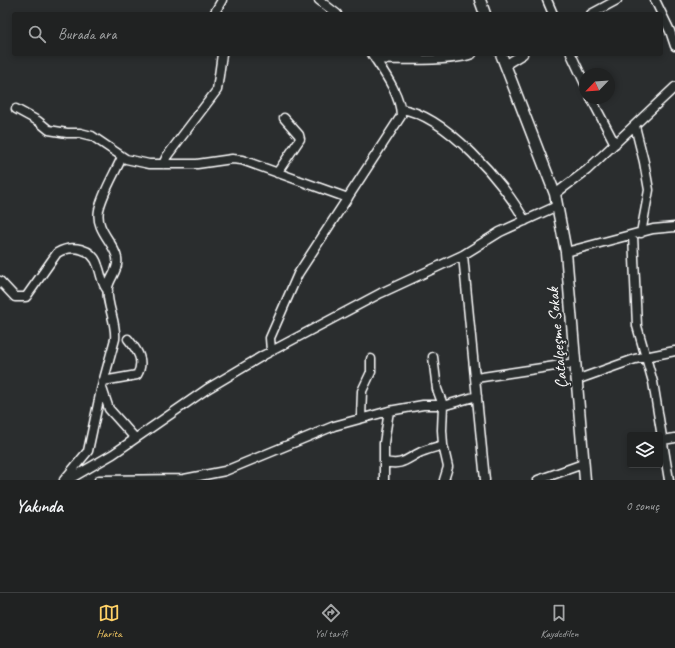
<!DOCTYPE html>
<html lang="tr">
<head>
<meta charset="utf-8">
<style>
  :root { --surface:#202222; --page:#282a2a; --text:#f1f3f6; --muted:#a2a4a5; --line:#3d3f40; --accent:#ffd166 }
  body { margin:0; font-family:Caveat,sans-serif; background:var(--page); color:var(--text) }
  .controls { position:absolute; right:12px; bottom:12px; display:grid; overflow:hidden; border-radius:4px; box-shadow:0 2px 6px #0003 }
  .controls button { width:36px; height:36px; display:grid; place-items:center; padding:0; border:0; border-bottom:1px solid var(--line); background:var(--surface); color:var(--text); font:20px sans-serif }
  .compass { position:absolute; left:579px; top:68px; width:36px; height:36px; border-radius:50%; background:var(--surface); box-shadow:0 2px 6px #0003; rotate:245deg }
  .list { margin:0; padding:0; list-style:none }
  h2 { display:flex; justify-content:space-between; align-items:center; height:52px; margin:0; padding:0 16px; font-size:17px }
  h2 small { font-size:13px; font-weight:400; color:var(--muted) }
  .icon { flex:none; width:22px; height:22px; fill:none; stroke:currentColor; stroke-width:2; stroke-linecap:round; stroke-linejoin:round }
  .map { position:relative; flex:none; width:675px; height:480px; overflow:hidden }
  .search { position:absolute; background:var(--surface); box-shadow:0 2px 6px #0003; left:12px; right:12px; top:12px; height:44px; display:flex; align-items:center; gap:10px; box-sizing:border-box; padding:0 14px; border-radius:4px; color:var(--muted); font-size:15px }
  .sheet { height:112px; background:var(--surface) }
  nav { display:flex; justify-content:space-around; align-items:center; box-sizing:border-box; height:56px; border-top:1px solid var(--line); background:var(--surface); font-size:11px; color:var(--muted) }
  nav a { display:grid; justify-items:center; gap:2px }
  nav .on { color:var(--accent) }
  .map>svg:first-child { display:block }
</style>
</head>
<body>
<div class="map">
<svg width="675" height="480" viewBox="0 0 675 480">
  <rect width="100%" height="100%" fill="#2a2d2e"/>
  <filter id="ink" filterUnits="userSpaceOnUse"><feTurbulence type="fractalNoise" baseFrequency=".025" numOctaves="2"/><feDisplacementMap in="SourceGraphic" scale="8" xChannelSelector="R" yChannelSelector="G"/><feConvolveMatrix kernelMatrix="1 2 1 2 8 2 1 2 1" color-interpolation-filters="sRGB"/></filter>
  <g filter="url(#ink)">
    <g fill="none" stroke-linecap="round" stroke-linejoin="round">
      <g stroke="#fff" stroke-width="11">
        <path id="minor" d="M319,0L337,14
          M547,0L553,14
          M655,0L670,31L675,46
          M214,14L222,0
          M591,14L617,0
          M571,54L585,84
          M375,59C399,60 451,62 472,54
          M505,65L523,54
          M591,98L615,144
          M16,109L38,121L49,130L67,133H80L92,136L126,159L149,164H197L232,159L242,160L348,198
          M401,109C445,115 505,183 525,221
          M635,126L644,162L649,190L641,233
          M163,164L167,156L217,90L222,54
          M277,173L300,139L299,135L284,118
          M555,194L587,170L675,87
          M633,235L637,326L653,382L669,480
          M566,252L653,229L675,227
          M463,255L485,480
          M0,281L15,297H26L57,253C72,244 93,248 98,266C102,276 101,283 108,291
          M271,351L270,338L298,274L401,116C401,95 383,71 372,54
          M433,357L437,389L443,405L442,430L443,445L448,467L444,480
          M476,378L575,363
          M576,380L635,359L675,351
          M103,381L137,375C145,361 138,351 128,339
          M102,388L109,409L135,438
          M361,418L362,391L371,372V359
          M663,440L675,438
          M385,462C403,466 406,459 421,452C428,449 436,447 443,445
          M64,480L88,451L101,390L115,339C117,322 105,302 108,287C110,277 119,270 117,258C114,242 95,230 99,210C102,194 115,173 122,157
          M68,480L113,454L207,389L264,355L381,293L463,255L500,232L557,206
          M99,480L184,479L225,471L334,426L389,411L423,405H446L477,396
          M384,480V443L389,411
          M538,480L583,464"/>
      </g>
      <g stroke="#fff" stroke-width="13">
        <path id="tertiary" d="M480,0L485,14
          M501,54L555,194L566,252L585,480"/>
      </g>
      <use href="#minor" stroke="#2a2d2e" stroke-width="8"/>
      <use href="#tertiary" stroke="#2a2d2e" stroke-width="10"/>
    </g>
  </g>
  <g text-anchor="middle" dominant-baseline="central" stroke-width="4" stroke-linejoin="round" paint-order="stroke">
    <g font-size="17" fill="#fff" stroke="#2a2d2e">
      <text transform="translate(557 338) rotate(-95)">Çatalçeşme Sokak</text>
    </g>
  </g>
</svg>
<div class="controls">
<button><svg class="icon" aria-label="layers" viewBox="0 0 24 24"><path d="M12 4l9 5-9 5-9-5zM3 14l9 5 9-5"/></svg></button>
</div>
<svg class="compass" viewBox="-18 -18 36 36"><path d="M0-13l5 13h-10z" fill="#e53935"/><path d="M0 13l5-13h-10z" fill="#a2a4a5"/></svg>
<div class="search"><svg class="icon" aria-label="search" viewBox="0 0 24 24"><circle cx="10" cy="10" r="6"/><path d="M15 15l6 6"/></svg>Burada ara</div>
</div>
<section class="sheet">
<h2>Yakında<small>0 sonuç</small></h2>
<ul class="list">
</ul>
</section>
<nav>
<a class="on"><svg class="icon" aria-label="map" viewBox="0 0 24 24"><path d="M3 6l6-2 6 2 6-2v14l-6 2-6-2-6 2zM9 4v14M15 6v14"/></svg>Harita</a>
<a><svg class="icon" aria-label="directions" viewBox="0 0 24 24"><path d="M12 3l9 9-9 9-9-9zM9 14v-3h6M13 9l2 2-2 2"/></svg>Yol tarifi</a>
<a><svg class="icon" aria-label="saved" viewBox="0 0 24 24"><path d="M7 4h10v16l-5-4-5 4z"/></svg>Kaydedilen</a>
</nav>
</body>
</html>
